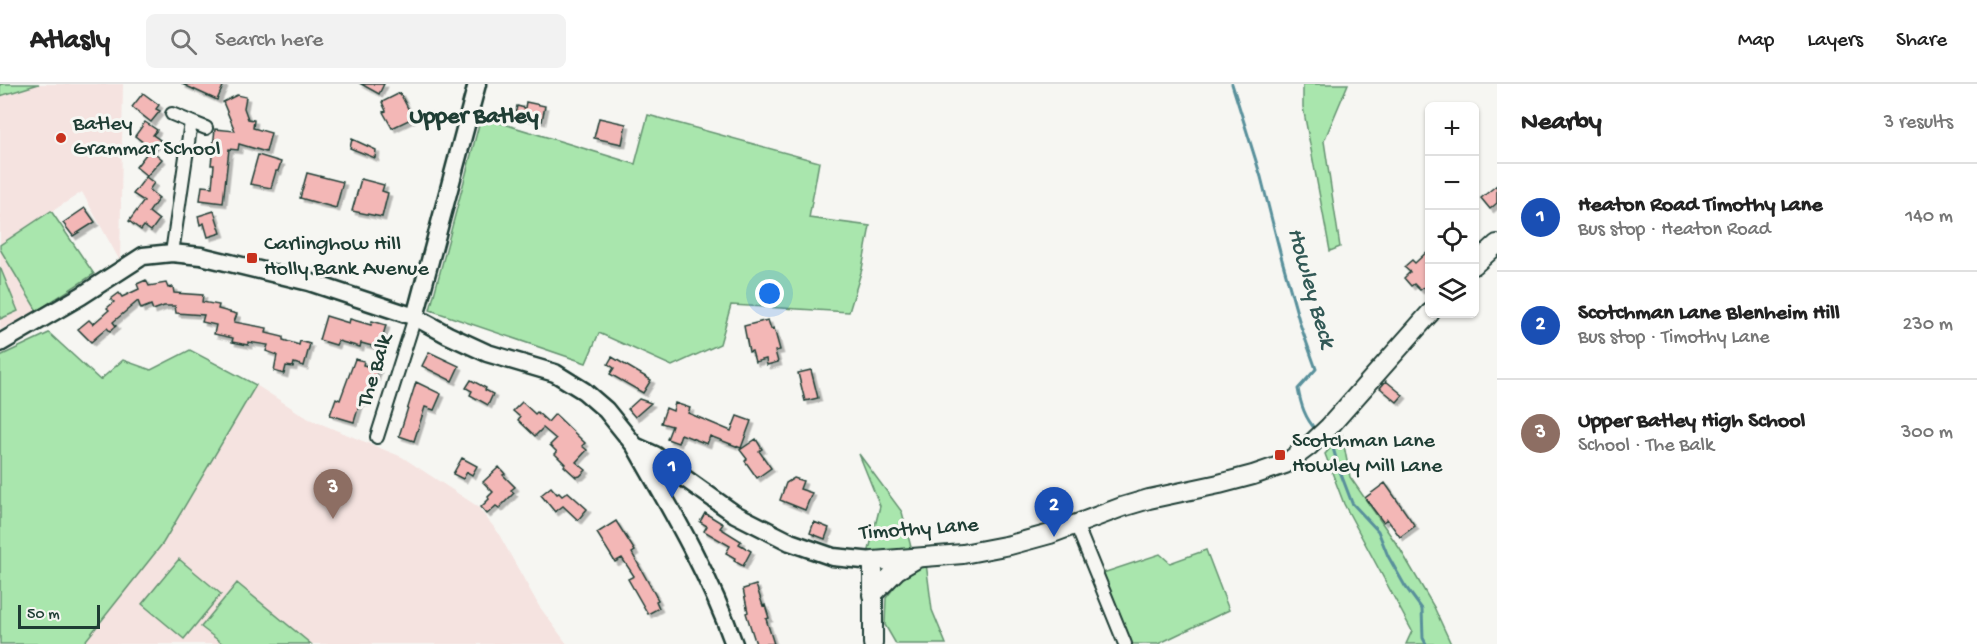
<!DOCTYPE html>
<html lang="en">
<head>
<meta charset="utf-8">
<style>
  :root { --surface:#fff; --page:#f2f2f2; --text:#222; --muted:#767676; --line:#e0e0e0; --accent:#2563eb }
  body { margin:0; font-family:"Gochi Hand",sans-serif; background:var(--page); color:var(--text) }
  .controls { position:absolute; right:18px; top:18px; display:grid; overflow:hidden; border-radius:9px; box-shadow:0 2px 4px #0004 }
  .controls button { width:54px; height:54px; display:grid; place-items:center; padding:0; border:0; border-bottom:2px solid var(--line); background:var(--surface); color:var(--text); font:30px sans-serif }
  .scale { position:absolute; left:18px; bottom:15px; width:82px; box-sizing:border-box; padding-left:6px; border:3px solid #1f3d34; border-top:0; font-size:16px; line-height:21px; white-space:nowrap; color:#1f3d34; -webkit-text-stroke:4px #f6f6f2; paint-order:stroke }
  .you { position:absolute; left:770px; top:210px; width:21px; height:21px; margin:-15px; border:4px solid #fff; border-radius:50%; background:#1a73e8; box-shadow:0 0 0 9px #1a73e833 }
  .badge { display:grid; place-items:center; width:39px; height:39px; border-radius:50%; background:var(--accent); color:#fff; font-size:20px; font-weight:700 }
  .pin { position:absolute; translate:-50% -50px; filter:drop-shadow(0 2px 3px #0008) }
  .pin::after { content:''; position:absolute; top:32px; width:21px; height:18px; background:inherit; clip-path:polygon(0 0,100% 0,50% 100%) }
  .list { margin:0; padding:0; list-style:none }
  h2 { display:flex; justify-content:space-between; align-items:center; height:78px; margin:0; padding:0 24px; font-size:26px }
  h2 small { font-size:20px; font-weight:400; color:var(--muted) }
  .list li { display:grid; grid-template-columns:39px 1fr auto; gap:18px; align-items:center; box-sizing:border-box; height:108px; padding:0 24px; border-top:2px solid var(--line) }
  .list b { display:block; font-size:22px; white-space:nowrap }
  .list p { margin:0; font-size:20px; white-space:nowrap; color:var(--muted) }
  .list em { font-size:20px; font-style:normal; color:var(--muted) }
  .icon { flex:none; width:33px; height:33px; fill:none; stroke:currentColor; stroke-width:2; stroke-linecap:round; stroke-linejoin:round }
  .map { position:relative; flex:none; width:1497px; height:560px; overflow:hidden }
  header { display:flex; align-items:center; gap:36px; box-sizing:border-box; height:84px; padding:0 30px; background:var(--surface); border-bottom:2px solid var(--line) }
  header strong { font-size:28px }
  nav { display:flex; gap:33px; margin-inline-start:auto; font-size:21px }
  .search { width:420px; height:54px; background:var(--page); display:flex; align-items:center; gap:15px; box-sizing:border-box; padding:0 21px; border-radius:9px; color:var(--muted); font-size:22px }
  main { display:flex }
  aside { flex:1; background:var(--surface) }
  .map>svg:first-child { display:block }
</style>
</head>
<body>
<header>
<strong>Atlasly</strong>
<div class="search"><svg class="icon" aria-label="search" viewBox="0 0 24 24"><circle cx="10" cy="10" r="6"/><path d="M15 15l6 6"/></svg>Search here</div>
<nav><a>Map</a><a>Layers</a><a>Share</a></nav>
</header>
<main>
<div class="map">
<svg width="1497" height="560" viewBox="0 0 1497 560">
  <defs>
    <filter id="shadow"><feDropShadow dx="3.5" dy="3.5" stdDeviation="0" flood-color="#0004"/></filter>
  </defs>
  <rect width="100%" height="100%" fill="#f6f6f2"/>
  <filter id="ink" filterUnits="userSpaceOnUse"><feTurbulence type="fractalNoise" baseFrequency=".0167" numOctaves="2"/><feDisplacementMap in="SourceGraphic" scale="12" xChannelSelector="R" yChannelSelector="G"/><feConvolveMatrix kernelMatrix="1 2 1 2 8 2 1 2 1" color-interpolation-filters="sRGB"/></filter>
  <g filter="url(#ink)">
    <path fill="#f5e3e0" d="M0,0H123L120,177L82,108L0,161Z
      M0,165L37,227L0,246Z
      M256,301L309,335L402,373L477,422L497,447L539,522L567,560H83L163,459Z"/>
    <path fill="#a9e6ad" stroke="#649270" stroke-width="1.5" d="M0,0H39L0,12Z
      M1303,0H1348L1324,57L1340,163L1330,167L1303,23Z
      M648,31L819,78L809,134L870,142L862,185L849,228L731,221L720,260L672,282L599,249L586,279L430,226L481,33L635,80Z
      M51,127L94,190L37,227L0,165V161Z
      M0,183L18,227L0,235Z
      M49,249L100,296L123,276L151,286L190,266L256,301L163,459L83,560H0V272Z
      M1342,351L1350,393L1400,465L1434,523L1451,560H1406L1412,547L1344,420L1325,370Z
      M859,370L902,428L912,467L868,470L880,422Z
      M1206,466L1229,526L1158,560H1131L1103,489L1160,470L1170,479Z
      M179,475L221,510L184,555L142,520Z
      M926,479L932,526L946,560H896L885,541L886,514L903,492Z
      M237,499L311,560H223L201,543Z"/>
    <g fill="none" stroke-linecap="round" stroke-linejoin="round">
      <path stroke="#59909b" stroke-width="3" d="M1232,0L1261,93L1282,176L1300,240L1316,285L1298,305C1301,321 1305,334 1316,346
        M1325,355L1333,364L1339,385L1352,419L1378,447L1388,472L1405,502L1422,525L1423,554L1426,560"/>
    </g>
    <path fill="#f3b7b6" stroke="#1f3d34" stroke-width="1.5" filter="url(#shadow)" d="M182,0H224L217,16Z
      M361,0H384L379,10Z
      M143,9L159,21L156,25L160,27L151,38L132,23Z
      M400,9L413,34L392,44L383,28L386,27L382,18Z
      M237,11L246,13L244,24L248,35L254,36L253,44L271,49L266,68L239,60L238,66L229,65L223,119L200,116L202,102L212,103L214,81H211L215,45L235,47L223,18Z
      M526,18L545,22L542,37L515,31L517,22L525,24Z
      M599,34L626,40L622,60L594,54Z
      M145,38L157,46L153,51L160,56L152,65L135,52Z
      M352,55L376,66L375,74L350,64Z
      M150,65L162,75L147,92L136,83Z
      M258,71L281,78L278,87H276L271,104L250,100Z
      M307,89L343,98L336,124L300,114Z
      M146,93L154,99L149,106L159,114L149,128L159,136L151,147L144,142L141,146L129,137L144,117L133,110Z
      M361,95L384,101L382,107L388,109L382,133L352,127Z
      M1497,101V119L1490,125L1481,114Z
      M85,124L95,138L73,152L63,139Z
      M214,127L221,149L208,153L204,139L200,141L198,132Z
      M1430,165V209L1424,203L1420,206L1414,200L1411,202L1404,194L1410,188L1404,183L1412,176L1415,179Z
      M146,196L149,202L166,199L168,204L173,203L174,209L203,211L202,218L219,221L218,225L237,230L234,238L267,244L266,249L283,253V256L299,261L300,257L310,260L304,282L294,279L293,283L286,282L284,290L274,287L277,271L266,267L268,261L248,258V261L232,258L233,254L214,250L216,241L202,238L204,231L176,229L175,222H164L153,226L151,221L141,225L138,217L113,238L116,242L110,247L107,244L91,258L78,245L89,236L93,240L109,226L107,224L114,218L111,215L119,209L122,213L139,205L137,200Z
      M326,232L349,239L350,235L371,241L372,237L386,241L382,255L385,256L383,265L361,259L360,263L338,257L336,261L319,256Z
      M768,236L771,245L774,244L780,266L775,267L778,278L767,281L766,275L755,278L752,267L749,268L744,242Z
      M429,268L459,282L452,297L422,282Z
      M612,273L651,296L643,309L610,290L614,284L608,280Z
      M355,275L364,277L363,281L378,285L374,299L371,298L365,319L360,318L354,338L330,331L336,314L340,316Z
      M811,286L818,314L805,317L798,289Z
      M471,296L486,304L485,306L493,310L488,321L470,311L472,307L466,304Z
      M1386,297L1403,311L1397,318L1380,304Z
      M416,298L441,310L434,326L425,323L414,357L399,352Z
      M639,315L651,319L635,333L628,325Z
      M522,318L535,330L537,328L548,338L555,330L585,359L582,362L587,366L576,378L586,386L580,392L576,393L564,382L565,380L555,370L557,368L550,361L556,355L543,344L535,352L518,336L520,333L513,327Z
      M675,319L690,324L688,329L731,347L737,332L751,337L741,364L710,352L707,360L681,350L678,359L667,355L672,342L661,339L666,324L673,327Z
      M756,355L762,365L759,367L771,384L757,394L745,377L747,375L740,366Z
      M462,374L477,382L472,391L467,388L463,395L453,390Z
      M499,383L505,390L503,391L515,403L511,406L514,409L499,424L496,422L487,430L481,423L489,415L488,413L493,408L483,398Z
      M794,394L803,397L800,405L812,409L805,426L780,416L786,399Z
      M1385,399L1415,442L1400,453L1387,435L1383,438L1365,414Z
      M551,403L557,410L559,409L562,412L568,408L587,425L578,436L563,422L555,428L541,411Z
      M705,429L723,440L720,444L741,457L739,460L751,467L743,482L734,477L735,474L726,469L730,462L704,447L707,442L700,438Z
      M616,437L635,467L632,469L658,516L656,517L659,524L648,530L628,495L634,492L622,474L615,478L597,449Z
      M814,438L829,444L825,455L810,449Z
      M756,501L763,522L765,521L769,534L766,535L774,560H756L746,529L748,528L743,505Z"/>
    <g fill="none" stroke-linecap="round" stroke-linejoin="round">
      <g stroke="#1f3d34" stroke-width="16">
        <path id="minor" d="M172,30L191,38
          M172,169L191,38L206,44
          M377,353L415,233
          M1076,440L1125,560"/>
      </g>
      <g stroke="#1f3d34" stroke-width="21">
        <path id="tertiary" d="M415,233L477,0
          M0,259L81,212L143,172L172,169L201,172L309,198L415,233L448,251L487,269L555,289L584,307L606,326L635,362L655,371L676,388L735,430L790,458L833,473L873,477
          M635,362C672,427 709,490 734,560"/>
      </g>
      <g stroke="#1f3d34" stroke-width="22">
        <path id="secondary" d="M1474,181L1497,160
          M872,511L897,486L916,475
          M873,560V477L963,470L1010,461L1050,450L1122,423L1149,415L1219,400L1253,391L1285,380L1309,362L1329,343L1430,229"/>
      </g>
      <use href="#minor" stroke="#f6f6f2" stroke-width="12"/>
      <use href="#tertiary" stroke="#f6f6f2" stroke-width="16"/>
      <use href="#secondary" stroke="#f6f6f2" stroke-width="18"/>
    </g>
  </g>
  <g fill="#c8321e" stroke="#f6f6f2" stroke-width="2">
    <circle cx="61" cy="54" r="6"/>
    <rect x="246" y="168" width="12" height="12" rx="3"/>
    <rect x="1274" y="365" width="12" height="12" rx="3"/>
  </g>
  <g text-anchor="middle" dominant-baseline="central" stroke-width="6" stroke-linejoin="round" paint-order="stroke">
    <g font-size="22" fill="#1f3d34" stroke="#f6f6f2" text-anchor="start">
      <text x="73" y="41">Batley<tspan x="73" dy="25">Grammar School</tspan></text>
      <text x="264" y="161">Carlinghow Hill<tspan x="264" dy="25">Holly Bank Avenue</tspan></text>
      <text x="1292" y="358">Scotchman Lane<tspan x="1292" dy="25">Howley Mill Lane</tspan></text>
    </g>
    <g font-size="22" fill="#1f3d34" stroke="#f6f6f2">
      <text transform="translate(376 287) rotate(-73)">The Balk</text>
      <text transform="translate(919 446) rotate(-4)">Timothy Lane</text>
    </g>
    <g font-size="24" font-weight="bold" fill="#1f3d34" stroke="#f6f6f2">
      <text x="474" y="33">Upper Batley</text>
    </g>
    <g font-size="24" font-style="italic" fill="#325956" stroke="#f6f6f2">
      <text transform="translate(1310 204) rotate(74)">Howley Beck</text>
    </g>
  </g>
</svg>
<div class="controls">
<button>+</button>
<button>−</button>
<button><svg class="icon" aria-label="locate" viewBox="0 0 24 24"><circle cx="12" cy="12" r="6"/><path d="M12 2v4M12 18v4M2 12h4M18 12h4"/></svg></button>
<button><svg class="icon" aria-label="layers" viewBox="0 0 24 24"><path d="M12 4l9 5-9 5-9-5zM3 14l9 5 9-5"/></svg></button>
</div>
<div class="scale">50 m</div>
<div class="you"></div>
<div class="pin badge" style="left:672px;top:414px;background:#1a4fb4">1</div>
<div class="pin badge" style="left:1054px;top:453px;background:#1a4fb4">2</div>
<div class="pin badge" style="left:333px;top:435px;background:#8d6e63">3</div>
</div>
<aside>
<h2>Nearby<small>3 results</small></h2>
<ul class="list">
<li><span class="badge" style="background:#1a4fb4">1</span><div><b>Heaton Road Timothy Lane</b><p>Bus stop · Heaton Road</p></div><em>140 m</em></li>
<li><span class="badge" style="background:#1a4fb4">2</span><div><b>Scotchman Lane Blenheim Hill</b><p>Bus stop · Timothy Lane</p></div><em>230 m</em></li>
<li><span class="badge" style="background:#8d6e63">3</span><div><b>Upper Batley High School</b><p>School · The Balk</p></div><em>300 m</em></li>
</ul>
</aside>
</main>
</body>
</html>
